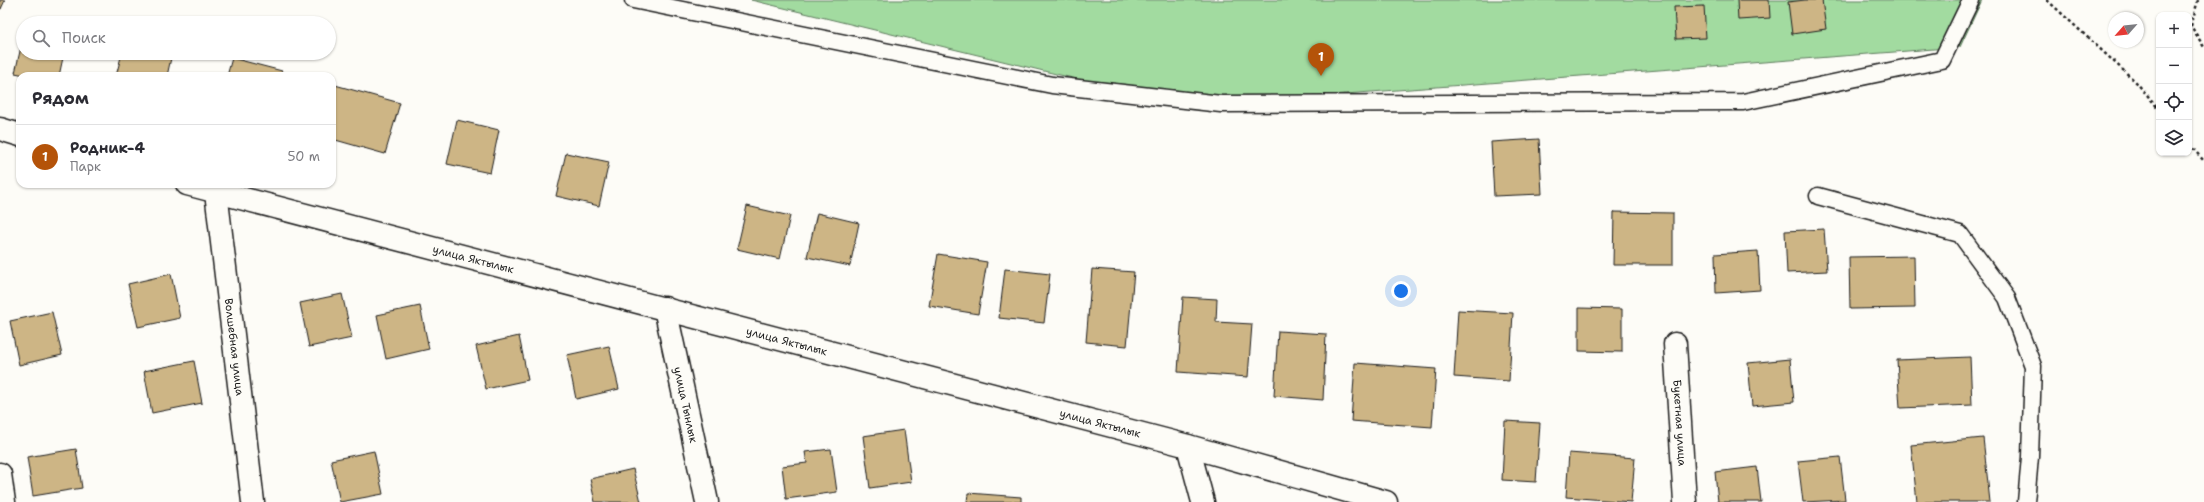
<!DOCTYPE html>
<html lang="ru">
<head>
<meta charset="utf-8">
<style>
  :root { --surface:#fff; --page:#f2f2f3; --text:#2b2b33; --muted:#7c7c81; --line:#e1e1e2; --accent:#b45309 }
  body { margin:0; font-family:"Shantell Sans",sans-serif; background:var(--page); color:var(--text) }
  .controls { position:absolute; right:12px; top:12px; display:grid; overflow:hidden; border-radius:8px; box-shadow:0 1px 3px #0004 }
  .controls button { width:36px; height:36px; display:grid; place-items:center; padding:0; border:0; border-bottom:1px solid var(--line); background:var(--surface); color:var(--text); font:20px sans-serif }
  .compass { position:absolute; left:2108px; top:12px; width:36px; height:36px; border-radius:50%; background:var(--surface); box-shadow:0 1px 3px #0004; rotate:243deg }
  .you { position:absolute; left:1401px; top:291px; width:14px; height:14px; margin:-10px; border:3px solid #fff; border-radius:50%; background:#1a73e8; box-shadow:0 0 0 6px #1a73e833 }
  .badge { display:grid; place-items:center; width:26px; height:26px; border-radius:50%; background:var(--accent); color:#fff; font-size:13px; font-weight:700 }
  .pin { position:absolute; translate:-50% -33px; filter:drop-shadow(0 1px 2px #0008) }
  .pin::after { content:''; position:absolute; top:21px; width:14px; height:12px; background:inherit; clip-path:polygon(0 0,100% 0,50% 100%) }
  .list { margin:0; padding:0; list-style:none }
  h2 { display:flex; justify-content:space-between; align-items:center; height:52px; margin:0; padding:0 16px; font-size:17px }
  h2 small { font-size:13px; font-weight:400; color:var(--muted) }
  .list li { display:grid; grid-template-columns:26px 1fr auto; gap:12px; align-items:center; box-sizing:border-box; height:64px; padding:0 16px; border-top:1px solid var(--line) }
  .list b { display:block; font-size:15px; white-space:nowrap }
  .list p { margin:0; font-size:13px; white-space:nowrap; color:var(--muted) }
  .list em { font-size:13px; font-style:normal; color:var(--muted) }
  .icon { flex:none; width:22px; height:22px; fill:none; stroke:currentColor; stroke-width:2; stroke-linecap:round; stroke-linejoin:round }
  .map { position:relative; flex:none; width:2204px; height:502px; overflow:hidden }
  .search { position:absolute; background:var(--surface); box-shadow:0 1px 3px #0004; left:16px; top:16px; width:320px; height:44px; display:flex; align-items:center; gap:10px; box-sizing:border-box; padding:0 14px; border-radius:22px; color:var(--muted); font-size:15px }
  .panel { position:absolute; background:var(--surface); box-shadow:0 1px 3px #0004; left:16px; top:72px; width:320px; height:116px; border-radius:12px }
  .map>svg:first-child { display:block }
</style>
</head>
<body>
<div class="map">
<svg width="2204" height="502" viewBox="0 0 2204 502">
  <rect width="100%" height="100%" fill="#fdfcf7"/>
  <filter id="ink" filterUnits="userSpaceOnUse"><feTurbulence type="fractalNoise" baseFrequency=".025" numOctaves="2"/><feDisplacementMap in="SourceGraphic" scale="8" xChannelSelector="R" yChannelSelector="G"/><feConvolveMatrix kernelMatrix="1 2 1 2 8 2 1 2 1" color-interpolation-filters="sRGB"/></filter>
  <g filter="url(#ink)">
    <path fill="#a2dba0" stroke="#5f7c5e" d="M751,0H1982L1960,47L1188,106Z"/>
    <path fill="#cdb585" stroke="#1c1c1c" d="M0,0H5L1,9H0Z
      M1737,0H1769L1770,18L1738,20Z
      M1805,0H1822L1826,29L1792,34L1788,2Z
      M1704,6L1706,38L1676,39L1674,7Z
      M23,38V53H64L59,76H29L15,73Z
      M122,53H149L171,58L167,76H116Z
      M232,58L282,71L281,76H227Z
      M335,85L400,103L385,154L332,139V97Z
      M457,120L499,130L490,173L447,164Z
      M1539,139L1542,194L1494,196L1491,142Z
      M566,153L609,162L599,206L556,196Z
      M747,206L790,216L780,259L737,249Z
      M1614,212L1673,213V265H1613Z
      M817,213L859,223L850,266L807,257Z
      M1824,229L1827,271L1787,273L1785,231Z
      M1758,251L1760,290L1716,293L1715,254Z
      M938,254L987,262L978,314L929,306Z
      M1914,256L1915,308L1850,309L1849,257Z
      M1005,269L1050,274L1044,323L999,318Z
      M1092,269L1134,272L1127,346L1086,342Z
      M171,274L180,318L138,327L128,284Z
      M342,294L352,338L309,347L300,303Z
      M1183,297L1217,299L1216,322L1252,324L1248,377L1178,372Z
      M420,306L429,349L386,359L377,315Z
      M1579,308L1622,309V352L1579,351Z
      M1458,310L1513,313L1509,381L1454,377Z
      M52,312L62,355L19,365L10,321Z
      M1278,331L1326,334L1323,400L1274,396Z
      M519,336L528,380L486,389L476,346Z
      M609,346L619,389L576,399L567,355Z
      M1970,357L1972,405L1900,408L1897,360Z
      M1790,359L1794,402L1752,406L1748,363Z
      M194,361L202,403L152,413L144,371Z
      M1355,363L1436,369L1432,427L1351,421Z
      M1505,421L1540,423L1536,482L1502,480Z
      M904,430L911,482L870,488L863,436Z
      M1983,438L1990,502H1917L1911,445Z
      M76,449L82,488L33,496L27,457Z
      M831,449L837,492L786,499L782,466L807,463L805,452Z
      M374,451L383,494L340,502L331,460Z
      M1569,453L1635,458L1631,502L1566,497Z
      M1840,457L1845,500L1803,502L1798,461Z
      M1757,467L1761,502H1718L1715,472Z
      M633,469L641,502H595L590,479Z
      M968,493L1021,497V502H967Z"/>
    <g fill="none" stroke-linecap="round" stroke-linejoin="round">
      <g stroke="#1c1c1c" stroke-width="19">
        <path id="service" d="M633,0L1052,85L1221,104L1743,102L1942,60L1971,0
          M1818,196L1960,234L2007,298L2033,366L2030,457L2026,502"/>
      </g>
      <g stroke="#1c1c1c" stroke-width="25">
        <g id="minor">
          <path d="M0,129L20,135"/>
          <path id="s1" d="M187,184L1188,446L1386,502"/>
          <path id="s2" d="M216,192L253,502"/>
          <path id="s3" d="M665,308L707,502"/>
          <path id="s4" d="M1675,344L1685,502"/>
          <path d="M1188,446L1203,502"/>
          <path d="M0,474L4,502"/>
        </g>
      </g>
      <path stroke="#1c1c1c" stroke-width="2.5" stroke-dasharray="3 3" stroke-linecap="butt" d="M2047,0L2136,82L2159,109
        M2198,0L2191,26L2204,47
        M2189,144L2204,161"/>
      <use href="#service" stroke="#fdfcf7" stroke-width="16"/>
      <use href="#minor" stroke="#fdfcf7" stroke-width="22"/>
    </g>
  </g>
  <g text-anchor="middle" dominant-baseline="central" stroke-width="3" stroke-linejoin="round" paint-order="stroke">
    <g font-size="11" fill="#1c1c1c" stroke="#fdfcf7">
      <text stroke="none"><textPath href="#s1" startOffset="296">улица Яктылык</textPath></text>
      <text stroke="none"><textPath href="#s1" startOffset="620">улица Яктылык</textPath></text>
      <text stroke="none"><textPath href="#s2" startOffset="156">Волшебная улица</textPath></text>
      <text stroke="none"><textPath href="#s3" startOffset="99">улица Тынлык</textPath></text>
      <text stroke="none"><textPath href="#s1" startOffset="944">улица Яктылык</textPath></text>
      <text stroke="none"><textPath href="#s4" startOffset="79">Букетная улица</textPath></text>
    </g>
  </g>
</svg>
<div class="controls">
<button>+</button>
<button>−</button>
<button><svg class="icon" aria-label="locate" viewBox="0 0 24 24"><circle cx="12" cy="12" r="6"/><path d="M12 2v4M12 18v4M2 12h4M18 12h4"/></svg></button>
<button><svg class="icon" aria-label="layers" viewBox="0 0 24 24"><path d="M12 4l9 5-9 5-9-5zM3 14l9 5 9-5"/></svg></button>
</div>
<svg class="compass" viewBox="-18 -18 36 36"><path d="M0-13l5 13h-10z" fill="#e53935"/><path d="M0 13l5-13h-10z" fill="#7c7c81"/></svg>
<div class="you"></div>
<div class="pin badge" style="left:1321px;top:76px">1</div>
<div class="search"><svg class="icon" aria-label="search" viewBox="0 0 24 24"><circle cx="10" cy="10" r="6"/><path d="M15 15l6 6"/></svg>Поиск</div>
<section class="panel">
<h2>Рядом<small></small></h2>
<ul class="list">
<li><span class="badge">1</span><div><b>Родник-4</b><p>Парк</p></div><em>50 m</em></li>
</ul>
</section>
</div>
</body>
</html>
